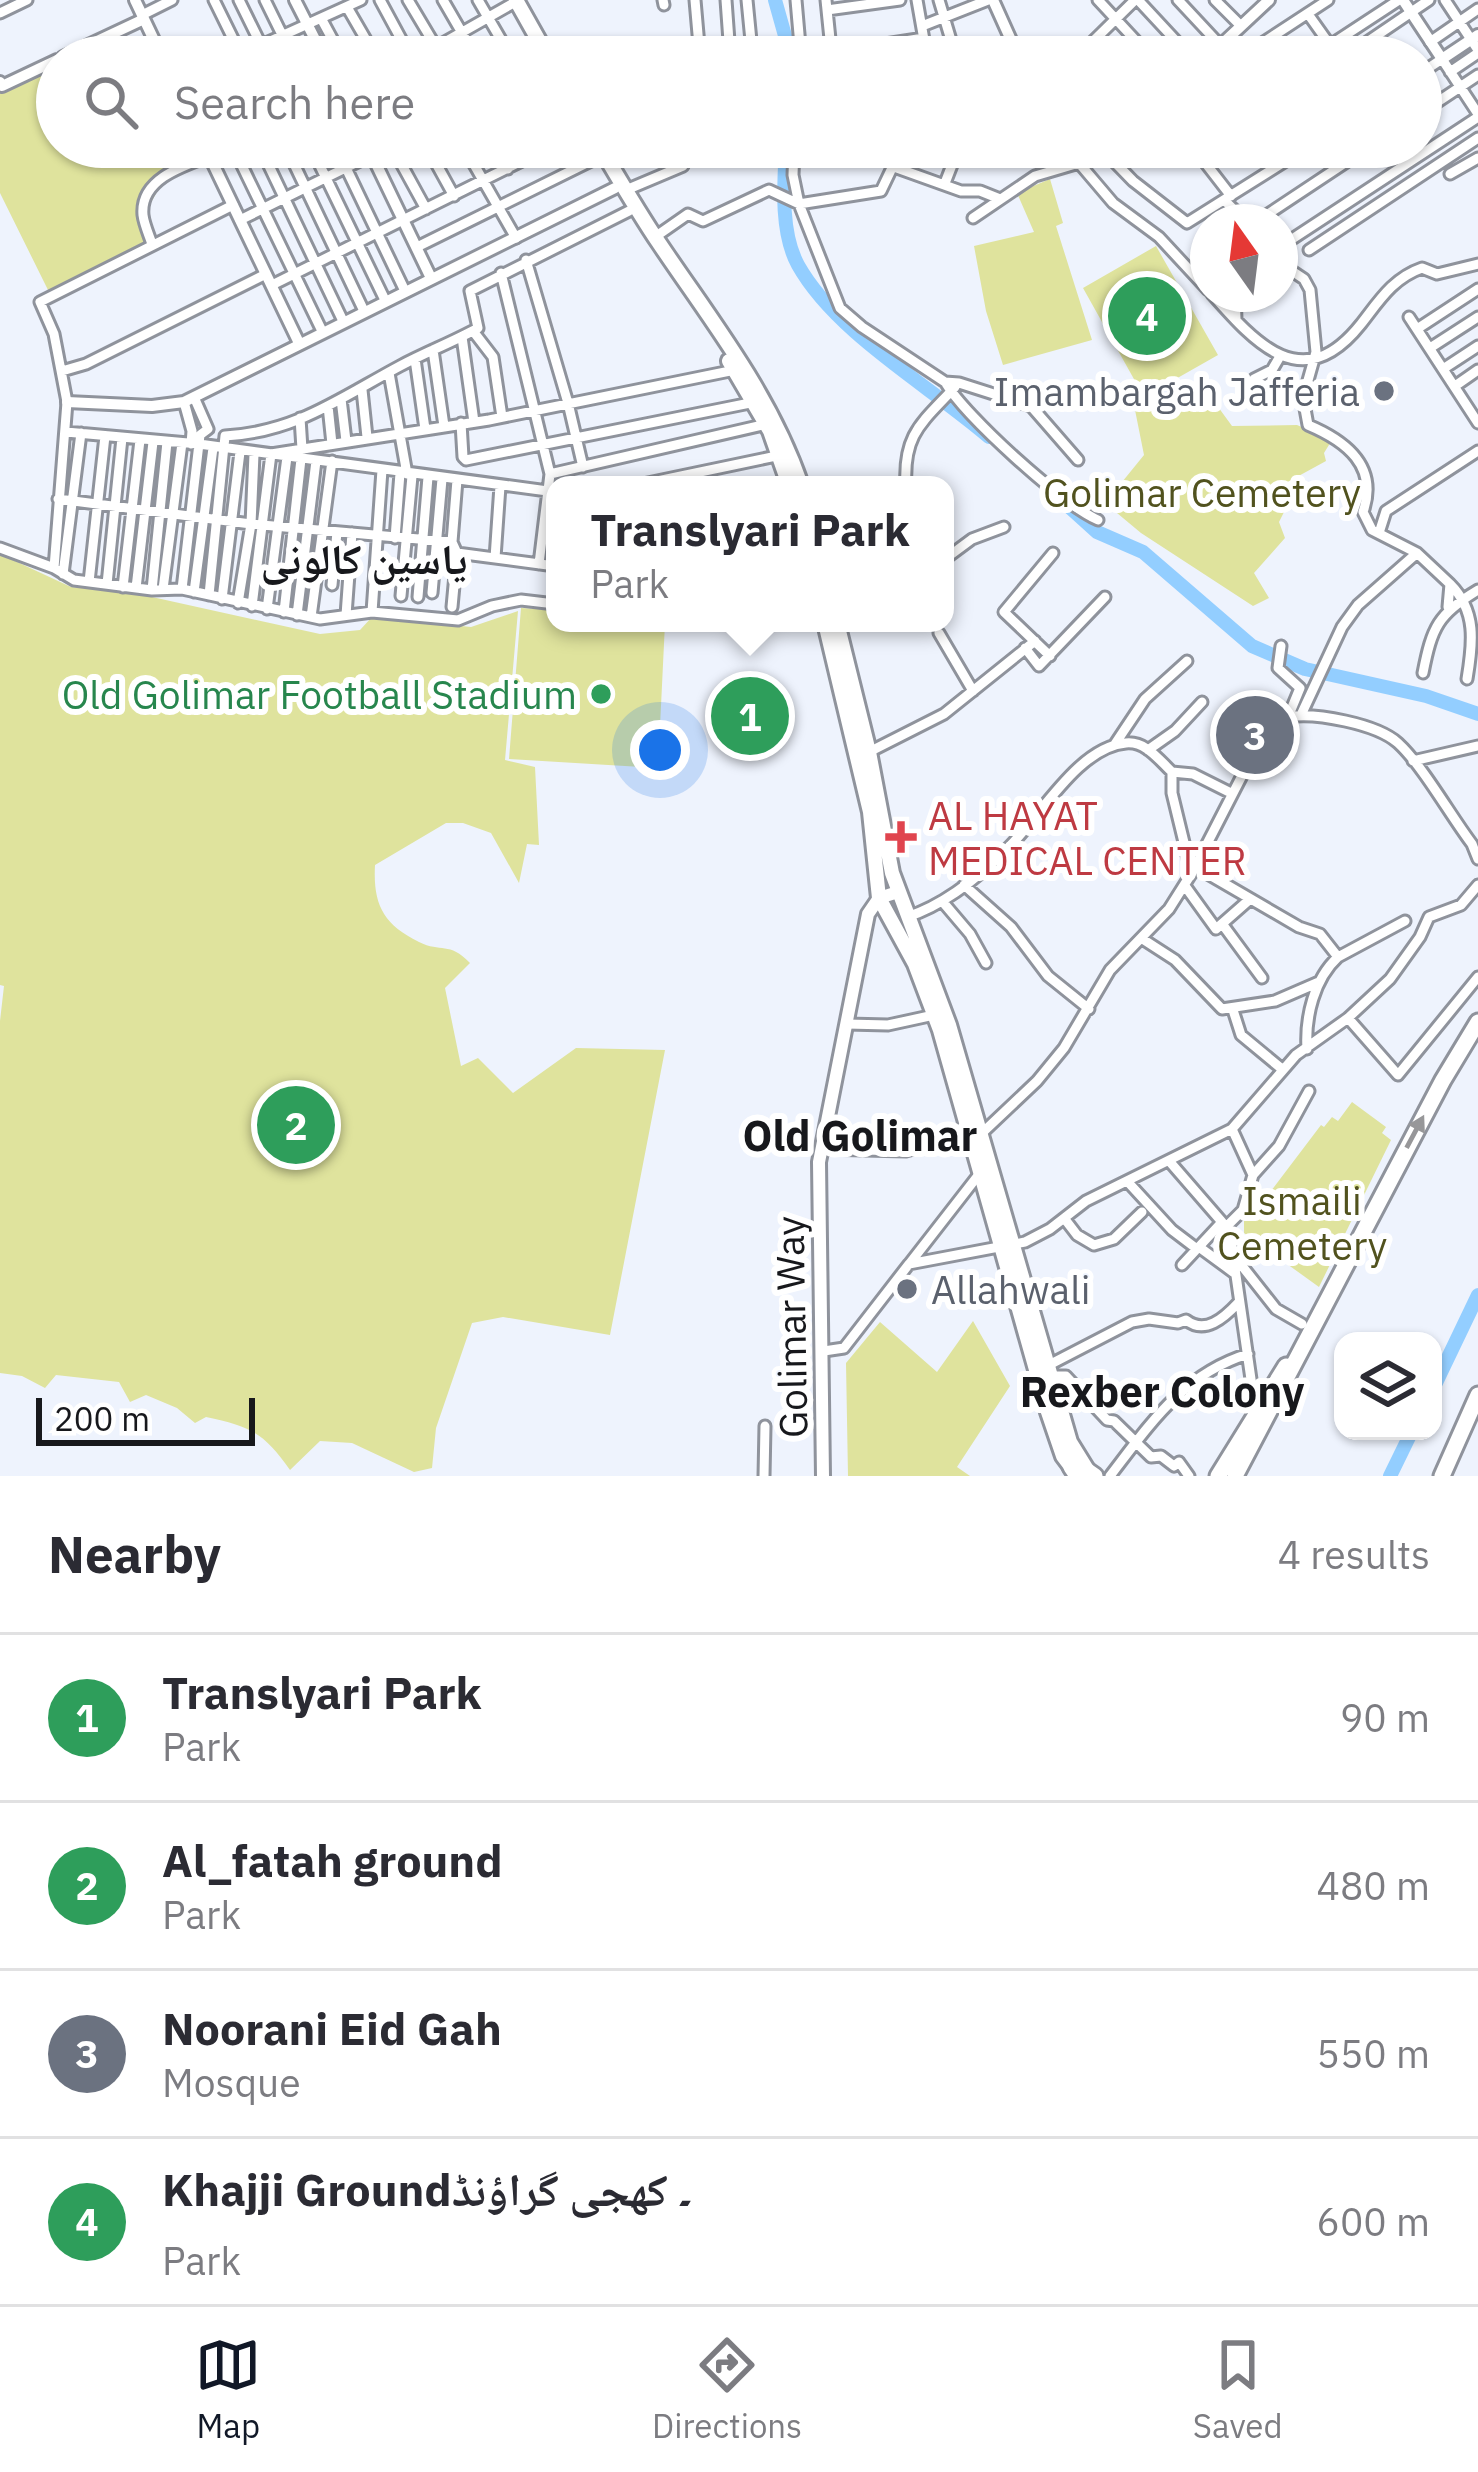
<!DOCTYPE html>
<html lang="en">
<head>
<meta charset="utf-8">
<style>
  :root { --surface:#fff; --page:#f7f7f7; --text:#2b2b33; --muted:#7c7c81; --line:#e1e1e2; --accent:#111827 }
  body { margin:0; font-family:"IBM Plex Sans","Noto Naskh Arabic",sans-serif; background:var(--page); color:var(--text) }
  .controls { position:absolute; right:36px; bottom:36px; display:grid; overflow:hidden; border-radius:24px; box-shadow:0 3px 9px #0004 }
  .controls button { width:108px; height:108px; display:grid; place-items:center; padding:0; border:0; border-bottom:3px solid var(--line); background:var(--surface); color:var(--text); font:60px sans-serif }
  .compass { position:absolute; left:1190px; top:204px; width:108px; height:108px; border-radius:50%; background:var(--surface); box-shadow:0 3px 9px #0004; rotate:346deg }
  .scale { position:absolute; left:36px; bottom:30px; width:219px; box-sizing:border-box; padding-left:12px; border:6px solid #17181c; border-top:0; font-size:33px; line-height:42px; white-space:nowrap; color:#17181c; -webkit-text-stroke:9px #fff; paint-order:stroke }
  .you { position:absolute; left:660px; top:750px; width:42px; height:42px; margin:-30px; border:9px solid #fff; border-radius:50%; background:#1a73e8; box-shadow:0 0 0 18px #1a73e833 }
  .badge { display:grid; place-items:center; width:78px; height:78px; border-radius:50%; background:var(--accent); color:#fff; font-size:39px; font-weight:700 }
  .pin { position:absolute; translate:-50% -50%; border:6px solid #fff; box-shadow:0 3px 12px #0006 }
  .popup { position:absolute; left:546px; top:476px; width:408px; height:156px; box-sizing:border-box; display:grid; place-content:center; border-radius:24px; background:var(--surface); filter:drop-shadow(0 3px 9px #0005); font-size:39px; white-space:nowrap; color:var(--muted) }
  .popup b { font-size:45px; color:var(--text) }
  .popup::after { content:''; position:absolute; left:50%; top:100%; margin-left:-24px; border:24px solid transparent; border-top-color:var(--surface) }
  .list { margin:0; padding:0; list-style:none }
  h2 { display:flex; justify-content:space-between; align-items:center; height:156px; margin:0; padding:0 48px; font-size:51px }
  h2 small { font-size:39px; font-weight:400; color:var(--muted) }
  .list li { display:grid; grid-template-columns:78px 1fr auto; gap:36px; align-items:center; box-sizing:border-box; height:168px; padding:0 48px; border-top:3px solid var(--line) }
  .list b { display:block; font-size:45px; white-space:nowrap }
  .list p { margin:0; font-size:39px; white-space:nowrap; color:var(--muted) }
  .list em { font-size:39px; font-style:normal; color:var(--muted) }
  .icon { flex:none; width:66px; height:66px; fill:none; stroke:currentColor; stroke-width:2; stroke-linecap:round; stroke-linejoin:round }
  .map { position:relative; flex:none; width:1478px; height:1476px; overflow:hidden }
  .search { position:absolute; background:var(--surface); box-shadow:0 3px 9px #0004; left:36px; right:36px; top:36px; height:132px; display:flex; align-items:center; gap:30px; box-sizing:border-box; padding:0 42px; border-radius:66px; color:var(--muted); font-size:45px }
  .sheet { height:828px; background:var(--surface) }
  nav { display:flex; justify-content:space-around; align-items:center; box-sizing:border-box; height:168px; border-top:3px solid var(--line); background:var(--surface); font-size:33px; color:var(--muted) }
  nav a { display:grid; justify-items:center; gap:6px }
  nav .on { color:var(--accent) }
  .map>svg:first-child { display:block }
</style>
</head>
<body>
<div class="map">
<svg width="1478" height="1476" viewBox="0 0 1478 1476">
  <rect width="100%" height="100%" fill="#eef3fd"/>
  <path fill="#dfe39d" d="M57,63V147H160L170,169L145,213L156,236L49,292L0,193V91Z
    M1050,179L1063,223L1056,226L1092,340L1003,365L986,311L974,246L1034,232L1017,193Z
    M1156,246L1218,355L1144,397L1083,288Z
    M1205,389L1232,426L1297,425L1332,440L1324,453L1326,461L1273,490L1284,512L1279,522L1285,538L1254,573L1269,598L1253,606L1141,533L1105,503L1144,455L1134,405Z
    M0,554L71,587L134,593L320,634L360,630L372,617L471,627L518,611L505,760L535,767L539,845L527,844L519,883L491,833L463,823H446L375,865C373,903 382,924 419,942C441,953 449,941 470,963L445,988L461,1066L478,1058L513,1093L576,1048L665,1050L610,1335L503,1317L472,1323L436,1428L432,1468L414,1472L352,1443L320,1441L290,1470C264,1433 250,1426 206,1417L195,1423L177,1408L146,1395L130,1402L119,1382L56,1375L45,1388L22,1376L0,1373V1021L4,986L0,985Z
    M521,608L555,610V623H665L658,768L509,759Z
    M1352,1102L1386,1127L1382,1133L1391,1140L1319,1287L1244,1233V1218L1268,1189L1271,1191L1321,1125L1324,1127L1332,1117L1338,1121Z
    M973,1321L1010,1386L957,1467L970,1476H848L846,1363L880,1322L937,1372Z"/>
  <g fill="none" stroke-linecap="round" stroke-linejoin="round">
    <path stroke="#93ceff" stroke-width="14" d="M775,0L791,57
      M786,147C784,183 780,232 798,265C836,333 930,386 989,437
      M1056,495L1097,532L1143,552L1252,646L1305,669L1426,696L1478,714
      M1433,1389L1478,1295
      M1390,1476L1412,1431"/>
    <g stroke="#8f939c" stroke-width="15">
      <path id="minor" d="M214,0L242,57
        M239,0L267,57
        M265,0L293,57
        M380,0L407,50
        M408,0L442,57
        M443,0L476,57
        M478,0L511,57
        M663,0L664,5
        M695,0L700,57
        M726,0L730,55
        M747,0L752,51
        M796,0L801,57
        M826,0L831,49
        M917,0L927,57
        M939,0L956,57
        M1098,0L1151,57
        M1138,0L1191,57
        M1178,0L1220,45
        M1215,0L1240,25
        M1445,0L1478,50
        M347,7L376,57
        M827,10L900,0
        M0,13L27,0
        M1308,14L1330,45
        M142,15L172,0
        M322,20L342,57
        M922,26L988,0
        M1430,42L1478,9
        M422,55L517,1
        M235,57L361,0
        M801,57L924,38
        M991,57L1018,51
        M1077,57L1135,0
        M1241,57L1328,0
        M1312,57L1399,0
        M1345,57L1429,0
        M1450,72L1478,53
        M1421,73L1442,59L1478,114
        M1421,113L1478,75
        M233,147L322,331
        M260,147L343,321
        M286,147L364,311
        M311,147L385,300
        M336,147L405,291
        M392,147L426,209
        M427,147L454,196
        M464,147L516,238
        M495,147L508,169
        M794,147L793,175L799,204L840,308L862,327L945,382L959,383L1031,406L1078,460
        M1100,147L1133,181L1187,223L1308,147
        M1193,147L1231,196
        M608,160L637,147
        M894,167L961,191H980L1000,199
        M1450,174L1478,158
        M945,183L959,147
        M626,190L683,166
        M1225,201L1247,222
        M233,205L40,302L54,334L67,402L54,568L74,580L152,590L182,589L320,619L372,612L458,620L492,606L521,600L555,604
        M973,218L1035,176L1079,163L1113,203L1159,237L1208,290
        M240,220L388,147
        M1256,222L1369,147
        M655,237L688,214L703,221L769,190L799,204L881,191L902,147
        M152,244C149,235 144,224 143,215C139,171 204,161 233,147
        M417,247L597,158
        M1280,247L1478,117
        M1309,250L1478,138
        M526,260L568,403L583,467
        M1280,263L1304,279L1310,290L1316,352L1303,398L1308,425C1346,441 1379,466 1363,512L1372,530L1417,553L1450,584L1448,607
        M501,273L550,474L539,564
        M272,285L550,147
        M1212,294C1256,344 1303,397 1361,324C1379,301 1393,278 1422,268L1437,274L1478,264
        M1235,294L1236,319
        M1409,317L1478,423
        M1417,329L1478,289
        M473,331L493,357L502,417
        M462,337L474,422
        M1430,348L1478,317
        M433,350L444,426
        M415,359L425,429
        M1443,369L1478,346
        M62,371L86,364L266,274
        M389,373L407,474
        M1254,379L1272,370L1279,358
        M945,382C966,417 1062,504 1098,520
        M1455,386L1478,370
        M362,390L367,437
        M341,399L346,441
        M184,402L192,431L191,444
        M328,406L332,444
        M300,418L302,449
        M461,423L463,457L466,460L755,402
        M66,432L199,444L555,492
        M550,474L767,424
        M638,485L781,455
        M906,485C903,433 923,422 955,387
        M58,499L251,524L452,542L457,553L555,566
        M1379,533L1386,511L1478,451
        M395,538L400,473
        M452,542L457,480
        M0,548L54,568
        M495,558L500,486
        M945,559L972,539L1004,527
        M63,574L81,433
        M89,582L105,436
        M107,584L122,438
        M1450,584C1477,611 1473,643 1467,679
        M332,585L337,532
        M123,587L140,440
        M136,588L153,442
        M163,589L182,443
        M182,589L200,435L208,429L194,397
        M152,590L167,442
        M194,592L213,448
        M432,593L442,479
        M209,595L225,436C296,432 340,398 400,366C426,352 453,342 478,328L470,291L629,211
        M401,596L412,476
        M418,597L428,477
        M222,599L240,452
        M238,603L251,524L254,454
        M252,606L271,454L489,420L735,370
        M452,607L457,553
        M267,609L287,457
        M284,612L301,459
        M372,612L382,470
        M297,615L316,461
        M346,615L352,533
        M311,617L332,461
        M939,633L973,691
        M1025,648L1039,666L1105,597
        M1050,656L1004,612L1053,553
        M1423,673C1432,627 1438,614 1478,590
        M1301,715L1342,627L1358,605L1417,553
        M1288,717C1315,712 1377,724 1398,743C1423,766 1450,815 1472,844L1478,859
        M1115,744L1145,699L1187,661
        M1148,750L1175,731L1202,702
        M869,752L944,714L1035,641
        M1413,761L1478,746
        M1172,772L1193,774L1231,793
        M964,885L1011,927L1048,976L1089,1009
        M1185,886L1216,929L1249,900
        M942,901L970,934L986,963
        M907,917C944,905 981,875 1008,848C1040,817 1078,747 1126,743C1146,741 1159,760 1172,772V793L1189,863L1299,927L1320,934L1338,957C1314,979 1305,1017 1307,1049
        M1223,925L1262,978
        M1141,938L1175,960L1222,1009L1275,1001L1319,982
        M1338,957L1405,921
        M1233,1010L1241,1035L1282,1069
        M1348,1018L1398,1075L1478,977
        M847,1024L888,1025L934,1015
        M981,1134L1037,1081L1064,1048L1110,970L1169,909L1193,871L1248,764L1288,717L1300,688L1278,668L1281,646
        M822,1149L906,1151L932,1144L972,1143
        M1170,1162L1222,1222L1231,1241L1253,1393
        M1253,1175L1279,1146L1309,1091
        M1127,1181L1172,1230L1197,1249
        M1064,1218L1077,1235L1094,1245L1114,1239L1142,1212
        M1225,1228L1243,1210L1253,1175L1232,1129
        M1199,1247L1233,1272
        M1235,1257L1276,1309L1302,1324
        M910,1263L980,1173
        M1182,1265L1222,1222
        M824,1351L844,1348L909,1264L1025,1242L1050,1229L1086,1201L1232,1129L1296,1055L1348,1018L1390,979L1420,937L1429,917L1461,905L1478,885
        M1047,1366L1132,1322L1149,1319L1178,1323L1186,1320C1205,1335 1224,1318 1238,1303
        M1050,1376H1066L1107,1420L1114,1421L1151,1457L1161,1456L1174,1466L1179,1462L1189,1476
        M764,1476L765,1426
        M1110,1476C1150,1424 1183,1374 1248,1354"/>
    </g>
    <g stroke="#8f939c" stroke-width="16">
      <path id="tertiary" d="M135,0L162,57
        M295,0L324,57
        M993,0L1015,49L1027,57
        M1403,0L1442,59L1478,35
        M63,57L144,19
        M1208,57L1269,0
        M0,82L2,86L57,60
        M205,147L299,343
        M368,147L431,278
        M1079,163L1087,150L1093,147
        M67,402L152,406L184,402L615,188"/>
    </g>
    <g stroke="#8f939c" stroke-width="18">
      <path id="secondary" d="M823,1476L819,1162L868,914L879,898L898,892"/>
    </g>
    <g stroke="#8f939c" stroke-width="20">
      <path id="primary" d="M516,0L548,57
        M600,147C619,179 638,212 659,243C712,322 770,394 801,485
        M729,361L770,431L789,485
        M825,623L870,812L879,898L915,964L940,1030L1048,1412L1063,1456L1075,1472
        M837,623L869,752L892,873L949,1025L1070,1442L1091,1476"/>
    </g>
    <g stroke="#8f939c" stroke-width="21">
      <path id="motorway" d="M1071,1467L1077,1476
        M1085,1469L1095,1476
        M1218,1476L1286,1366
        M1235,1476L1443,1080L1478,1022
        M1442,1476L1478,1395"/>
    </g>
    <use href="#minor" stroke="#fff" stroke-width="9"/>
    <use href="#tertiary" stroke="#fff" stroke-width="10"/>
    <use href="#secondary" stroke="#fff" stroke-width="12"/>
    <use href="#primary" stroke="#fff" stroke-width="14"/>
    <use href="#motorway" stroke="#fff" stroke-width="15"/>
  </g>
  <defs><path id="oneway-solid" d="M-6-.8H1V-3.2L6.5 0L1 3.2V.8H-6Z" transform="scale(3)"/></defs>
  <use fill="#979799" href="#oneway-solid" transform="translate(1415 1132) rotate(-62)"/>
  <g fill="#6b7280" stroke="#fff" stroke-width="4.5">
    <circle cx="1384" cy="391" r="12"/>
    <circle cx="907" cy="1289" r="12"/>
  </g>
  <circle fill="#2e9e5b" stroke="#fff" stroke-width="4.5" cx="601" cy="694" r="12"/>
  <path fill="#e0444e" stroke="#fff" stroke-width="4.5" d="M895 819h12v12h12v12h-12v12h-12v-12h-12v-12h12z"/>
  <g text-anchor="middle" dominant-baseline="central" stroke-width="12" stroke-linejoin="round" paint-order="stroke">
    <g font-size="39" fill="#5b616d" stroke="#fff" text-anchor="end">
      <text x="1360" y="391">Imambargah Jafferia</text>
      <text x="931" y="1289" text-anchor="start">Allahwali</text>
    </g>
    <g font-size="39" fill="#51521e" stroke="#fff">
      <text x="1202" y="492">Golimar Cemetery</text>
      <text x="1302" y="1200">Ismaili<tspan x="1302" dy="45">Cemetery</tspan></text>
    </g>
    <g font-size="39" fill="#27864d" stroke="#fff" text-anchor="end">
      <text x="577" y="694">Old Golimar Football Stadium</text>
    </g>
    <g font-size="39" fill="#be3a42" stroke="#fff" text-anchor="start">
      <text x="928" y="815">AL HAYAT<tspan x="928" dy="45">MEDICAL CENTER</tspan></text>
    </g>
    <g font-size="39" fill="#17181c" stroke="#fff">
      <text transform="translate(791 1327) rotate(-91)">Golimar Way</text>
    </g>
    <g font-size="42" font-weight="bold" fill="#17181c" stroke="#fff">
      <text x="364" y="558">یاسین کالونی</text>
      <text x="860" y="1135">Old Golimar</text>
      <text x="1162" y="1391">Rexber Colony</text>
    </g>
  </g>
</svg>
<div class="controls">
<button><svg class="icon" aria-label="layers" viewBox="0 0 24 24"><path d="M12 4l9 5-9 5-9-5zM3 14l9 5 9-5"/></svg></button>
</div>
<svg class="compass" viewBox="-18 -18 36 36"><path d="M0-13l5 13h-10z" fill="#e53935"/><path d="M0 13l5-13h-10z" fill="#7c7c81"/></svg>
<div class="scale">200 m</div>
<div class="you"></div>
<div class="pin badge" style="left:750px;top:716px;background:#2e9e5b">1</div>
<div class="popup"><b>Translyari Park</b>Park</div>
<div class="pin badge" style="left:296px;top:1125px;background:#2e9e5b">2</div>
<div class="pin badge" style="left:1255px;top:735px;background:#6b7280">3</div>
<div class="pin badge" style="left:1147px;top:316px;background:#2e9e5b">4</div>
<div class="search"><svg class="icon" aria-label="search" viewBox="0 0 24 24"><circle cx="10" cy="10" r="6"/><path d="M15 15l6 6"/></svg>Search here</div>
</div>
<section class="sheet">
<h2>Nearby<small>4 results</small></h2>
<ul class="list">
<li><span class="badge" style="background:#2e9e5b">1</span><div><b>Translyari Park</b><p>Park</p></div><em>90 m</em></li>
<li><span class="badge" style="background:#2e9e5b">2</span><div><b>Al_fatah ground</b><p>Park</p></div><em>480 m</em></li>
<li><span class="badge" style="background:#6b7280">3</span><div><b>Noorani Eid Gah</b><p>Mosque</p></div><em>550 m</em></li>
<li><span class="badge" style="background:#2e9e5b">4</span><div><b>Khajji Ground۔ کھجی گراؤنڈ</b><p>Park</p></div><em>600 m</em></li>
</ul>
</section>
<nav>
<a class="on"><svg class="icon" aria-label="map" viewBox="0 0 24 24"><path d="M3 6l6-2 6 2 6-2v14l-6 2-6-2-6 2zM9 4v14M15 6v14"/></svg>Map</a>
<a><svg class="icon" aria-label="directions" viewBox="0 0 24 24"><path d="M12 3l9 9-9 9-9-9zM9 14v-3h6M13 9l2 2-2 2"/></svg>Directions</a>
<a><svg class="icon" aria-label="saved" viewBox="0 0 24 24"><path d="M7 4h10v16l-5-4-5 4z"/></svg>Saved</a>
</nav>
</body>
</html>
